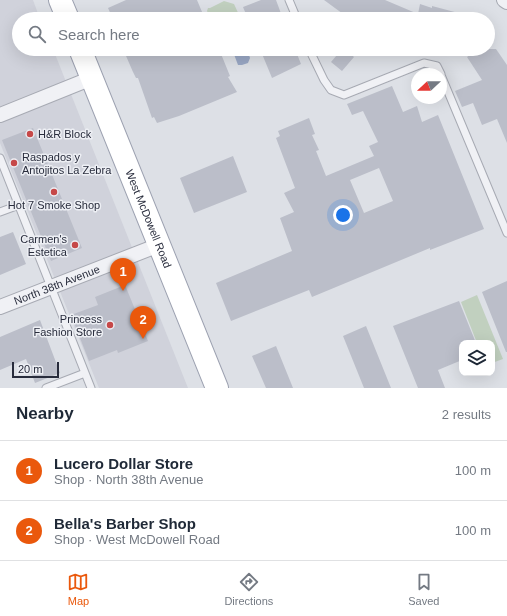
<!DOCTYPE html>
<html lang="en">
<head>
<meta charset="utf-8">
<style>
  :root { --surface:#fff; --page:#f6f6f7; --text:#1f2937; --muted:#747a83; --line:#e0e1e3; --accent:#ea580c }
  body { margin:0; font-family:Helvetica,sans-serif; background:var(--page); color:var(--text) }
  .controls { position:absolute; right:12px; bottom:12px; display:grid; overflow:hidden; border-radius:8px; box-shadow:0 4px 16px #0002 }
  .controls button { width:36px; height:36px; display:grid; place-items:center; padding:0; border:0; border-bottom:1px solid var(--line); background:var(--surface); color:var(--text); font:20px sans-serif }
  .compass { position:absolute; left:411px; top:68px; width:36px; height:36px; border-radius:50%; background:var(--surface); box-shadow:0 4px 16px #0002; rotate:248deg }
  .scale { position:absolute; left:12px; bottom:10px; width:47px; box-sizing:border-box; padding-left:4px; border:2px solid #282c3c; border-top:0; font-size:11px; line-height:14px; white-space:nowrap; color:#282c3c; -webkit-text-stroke:3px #edeff4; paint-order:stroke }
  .you { position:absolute; left:343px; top:215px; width:14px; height:14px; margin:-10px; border:3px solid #fff; border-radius:50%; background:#1a73e8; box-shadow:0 0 0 6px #1a73e833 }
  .badge { display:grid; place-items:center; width:26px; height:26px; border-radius:50%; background:var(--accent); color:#fff; font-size:13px; font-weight:700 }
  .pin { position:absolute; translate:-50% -33px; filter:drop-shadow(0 1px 2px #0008) }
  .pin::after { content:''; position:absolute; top:21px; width:14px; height:12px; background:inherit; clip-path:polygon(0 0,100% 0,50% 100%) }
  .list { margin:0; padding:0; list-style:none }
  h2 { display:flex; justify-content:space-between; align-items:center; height:52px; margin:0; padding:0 16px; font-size:17px }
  h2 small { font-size:13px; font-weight:400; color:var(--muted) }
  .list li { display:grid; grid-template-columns:26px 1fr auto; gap:12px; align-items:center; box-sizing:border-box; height:60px; padding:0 16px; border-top:1px solid var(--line) }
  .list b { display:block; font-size:15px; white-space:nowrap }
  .list p { margin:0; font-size:13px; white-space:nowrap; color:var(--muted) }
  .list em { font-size:13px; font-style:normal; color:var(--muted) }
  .icon { flex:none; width:22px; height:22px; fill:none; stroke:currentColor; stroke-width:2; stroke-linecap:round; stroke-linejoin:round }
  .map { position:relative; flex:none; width:507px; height:388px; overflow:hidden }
  .search { position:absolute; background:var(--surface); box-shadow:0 4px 16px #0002; left:12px; right:12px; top:12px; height:44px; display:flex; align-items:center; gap:10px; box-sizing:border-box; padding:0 14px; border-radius:22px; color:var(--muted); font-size:15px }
  .sheet { height:172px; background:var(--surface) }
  nav { display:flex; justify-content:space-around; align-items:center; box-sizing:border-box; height:56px; border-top:1px solid var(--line); background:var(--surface); font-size:11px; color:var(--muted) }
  nav a { display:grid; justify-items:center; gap:2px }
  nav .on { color:var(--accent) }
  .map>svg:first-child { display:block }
</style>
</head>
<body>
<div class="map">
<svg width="507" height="388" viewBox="0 0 507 388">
  <rect width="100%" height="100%" fill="#dde0e6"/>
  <path fill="#d0d2db" d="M0,0H33L40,19H19V49H53L188,388H99L0,143Z"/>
  <path fill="#c1d0bf" d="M224,1L234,4L240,17L235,19H211L207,11L208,8H210Z
    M477,295L503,359L492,363V343H477L461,302Z"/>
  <path fill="#9aa8c5" d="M232,49H247L250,58L248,63L242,65H238Z"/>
  <path fill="#bbbec9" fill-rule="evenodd" d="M126,0H197L205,19H113L108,8Z
    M261,0H276L283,19H248L243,7Z
    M324,0H385L418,14L420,4L432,8V6L466,15V19H350Z
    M123,49H219L230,76L228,77L237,92L179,116L157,123L154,117L152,118L138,78H136L133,72Z
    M260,49H295L301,64L272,78Z
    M342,49H345L354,57L342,71L331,62Z
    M468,49H496L507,65V143L497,119L482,125L473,103L462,107L455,91L482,80L467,57L471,54Z
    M392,86L403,112L417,106L422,122L438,115L484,229L430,250V248L312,297L309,290L231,321L216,283L292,251L280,218L294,212L284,193L295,188L276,138L280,136L278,131L309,118L315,134L312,135L319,150L316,151L326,176L374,156L369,146L378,142L363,111L352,115L347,104ZM379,168L393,201L364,213L350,180Z
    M33,128L82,248L51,261L2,140Z
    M233,156L247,192L194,213L180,178Z
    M13,232L26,264L0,275V237Z
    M507,281V352H506L482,292Z
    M125,285L148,341L118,353L117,350L89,361L71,315L98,305L95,297Z
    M459,301L476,343H462V360L438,370L445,388H418L393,326Z
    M40,320L60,373L35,383L26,359L0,370V337Z
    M366,326L391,388H364L343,336Z
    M276,346L293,388H266L252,356Z"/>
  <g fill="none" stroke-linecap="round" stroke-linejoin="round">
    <g stroke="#a7aab3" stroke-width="9">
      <path id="service" d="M289,0L297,19
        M309,49L324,80L331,90L344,95L424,63L437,66L441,74
        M441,75L507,233
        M0,158L91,388
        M0,212L19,205
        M46,388L85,373"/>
    </g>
    <g stroke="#a7aab3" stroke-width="16">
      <g id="minor">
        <path d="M504,0L507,2"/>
        <path d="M0,115L92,78"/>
        <path id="s1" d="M0,307L159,245"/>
      </g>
    </g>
    <g stroke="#9da2b1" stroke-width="24">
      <g id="primary">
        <path d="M60,0L68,19"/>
        <path id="s2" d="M80,49L217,388"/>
      </g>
    </g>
    <use href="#service" stroke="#f0f1f5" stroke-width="7"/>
    <use href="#minor" stroke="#f0f1f5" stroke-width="14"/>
    <use href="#primary" stroke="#fff" stroke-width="22"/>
  </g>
  <g fill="#c64848" stroke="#edeff4" stroke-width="1.5">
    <circle cx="30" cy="134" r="4"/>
    <circle cx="14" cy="163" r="4"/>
    <circle cx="54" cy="192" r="4"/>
    <circle cx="75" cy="245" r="4"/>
    <circle cx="110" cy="325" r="4"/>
  </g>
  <g text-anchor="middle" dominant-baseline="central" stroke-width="3" stroke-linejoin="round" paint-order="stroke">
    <g font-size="11" fill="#282c3c" stroke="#edeff4" text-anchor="start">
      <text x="38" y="134">H&amp;R Block</text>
      <text x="22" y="157">Raspados y<tspan x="22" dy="13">Antojitos La Zebra</tspan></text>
      <text x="54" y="205" text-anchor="middle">Hot 7 Smoke Shop</text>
      <text x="67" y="239" text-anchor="end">Carmen's<tspan x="67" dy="13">Estetica</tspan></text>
      <text x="102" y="319" text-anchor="end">Princess<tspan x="102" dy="13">Fashion Store</tspan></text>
    </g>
    <g font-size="11" fill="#282c3c" stroke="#edeff4">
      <text stroke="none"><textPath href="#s2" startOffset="183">West McDowell Road</textPath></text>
      <text stroke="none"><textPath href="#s1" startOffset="61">North 38th Avenue</textPath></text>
    </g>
  </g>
</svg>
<div class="controls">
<button><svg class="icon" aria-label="layers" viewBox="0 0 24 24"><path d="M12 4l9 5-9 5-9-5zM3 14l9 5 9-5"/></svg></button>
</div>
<svg class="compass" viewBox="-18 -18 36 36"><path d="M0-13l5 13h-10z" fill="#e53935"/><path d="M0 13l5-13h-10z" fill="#747a83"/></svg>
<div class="scale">20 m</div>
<div class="you"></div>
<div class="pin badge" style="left:123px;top:291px">1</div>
<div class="pin badge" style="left:143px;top:339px">2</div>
<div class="search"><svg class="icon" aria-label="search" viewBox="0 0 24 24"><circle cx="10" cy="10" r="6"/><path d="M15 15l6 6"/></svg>Search here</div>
</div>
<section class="sheet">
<h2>Nearby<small>2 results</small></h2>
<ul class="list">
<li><span class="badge">1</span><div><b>Lucero Dollar Store</b><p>Shop · North 38th Avenue</p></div><em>100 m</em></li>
<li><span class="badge">2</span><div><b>Bella's Barber Shop</b><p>Shop · West McDowell Road</p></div><em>100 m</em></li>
</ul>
</section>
<nav>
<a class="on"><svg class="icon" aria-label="map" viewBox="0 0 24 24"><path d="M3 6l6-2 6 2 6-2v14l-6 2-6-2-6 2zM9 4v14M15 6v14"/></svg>Map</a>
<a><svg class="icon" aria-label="directions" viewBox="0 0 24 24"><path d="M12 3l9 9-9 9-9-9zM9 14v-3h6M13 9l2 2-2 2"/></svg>Directions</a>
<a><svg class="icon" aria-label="saved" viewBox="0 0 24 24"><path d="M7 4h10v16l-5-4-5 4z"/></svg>Saved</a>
</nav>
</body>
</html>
